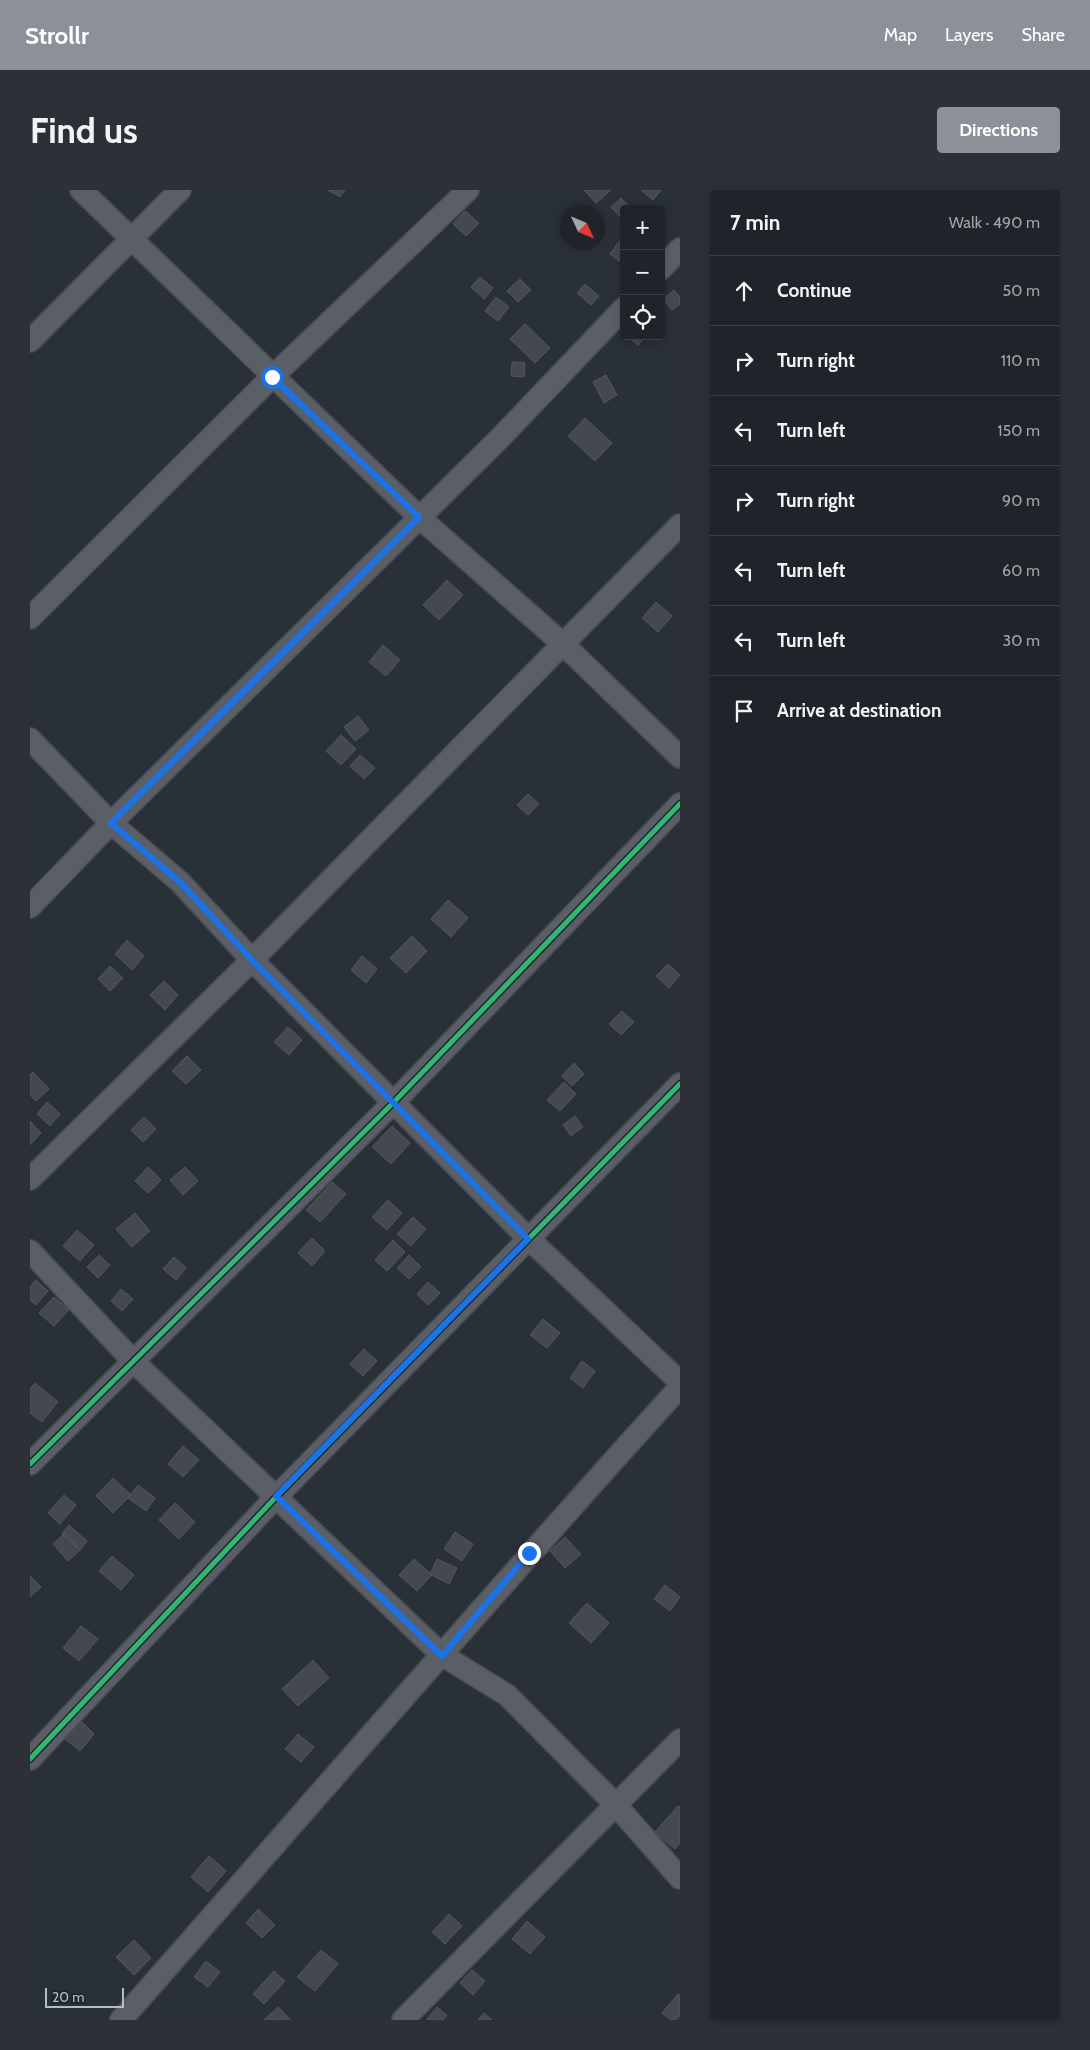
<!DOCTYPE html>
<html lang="en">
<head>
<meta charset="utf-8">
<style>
  :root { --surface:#20242a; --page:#2d3036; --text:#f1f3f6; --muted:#a2a4a8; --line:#3d4147; --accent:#8c9099 }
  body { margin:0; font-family:Cabin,sans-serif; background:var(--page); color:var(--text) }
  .controls { position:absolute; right:15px; top:15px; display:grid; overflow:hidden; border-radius:5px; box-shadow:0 2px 8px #0003 }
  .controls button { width:45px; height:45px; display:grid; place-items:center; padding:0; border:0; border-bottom:1px solid var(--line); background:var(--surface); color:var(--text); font:25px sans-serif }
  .compass { position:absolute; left:530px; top:15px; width:45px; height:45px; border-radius:50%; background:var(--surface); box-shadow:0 2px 8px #0003; rotate:134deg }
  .scale { position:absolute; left:15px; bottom:12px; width:79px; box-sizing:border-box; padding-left:5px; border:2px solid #b4bcc9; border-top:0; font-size:14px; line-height:18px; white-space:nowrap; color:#b4bcc9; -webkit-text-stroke:4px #1d2633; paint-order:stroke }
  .stop { position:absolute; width:15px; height:15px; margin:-11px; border:4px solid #1a73e8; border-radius:50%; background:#fff }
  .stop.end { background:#1a73e8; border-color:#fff; box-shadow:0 1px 5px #0008 }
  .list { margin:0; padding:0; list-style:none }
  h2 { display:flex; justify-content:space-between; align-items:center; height:65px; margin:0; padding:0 20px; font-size:21px }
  h2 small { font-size:16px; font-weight:400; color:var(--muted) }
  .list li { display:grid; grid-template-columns:32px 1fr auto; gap:15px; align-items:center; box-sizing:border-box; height:70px; padding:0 20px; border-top:1px solid var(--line) }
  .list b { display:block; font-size:19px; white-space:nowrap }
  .list em { font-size:16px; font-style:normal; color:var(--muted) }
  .icon { flex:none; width:28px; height:28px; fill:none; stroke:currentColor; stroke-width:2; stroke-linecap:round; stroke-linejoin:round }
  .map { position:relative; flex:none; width:650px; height:1830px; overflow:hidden; border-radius:5px }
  header { display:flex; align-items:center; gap:30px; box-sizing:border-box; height:70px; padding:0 25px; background:var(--accent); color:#fff }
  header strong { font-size:24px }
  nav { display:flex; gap:28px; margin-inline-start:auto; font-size:18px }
  .intro { display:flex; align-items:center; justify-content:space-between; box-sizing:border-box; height:120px; padding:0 30px }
  h1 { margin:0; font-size:35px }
  .button { padding:12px 22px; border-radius:5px; background:var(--accent); color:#fff; font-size:18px; font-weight:700 }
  main { display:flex; gap:30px; padding:0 30px }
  aside { flex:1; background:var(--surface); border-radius:5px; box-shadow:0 2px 8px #0003 }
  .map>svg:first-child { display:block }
</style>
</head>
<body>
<header>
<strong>Strollr</strong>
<nav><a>Map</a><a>Layers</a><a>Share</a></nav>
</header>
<div class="intro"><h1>Find us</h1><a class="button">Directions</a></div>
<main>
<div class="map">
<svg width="650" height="1830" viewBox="0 0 650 1830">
  <rect width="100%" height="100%" fill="#2a3038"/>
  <path fill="#444950" stroke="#52575f" d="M298,0H315L310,7Z
    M554,0H581L566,13Z
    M611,0H631L623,10Z
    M591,8L601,19H594L593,30L581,17Z
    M435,21L449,33L436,46L423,34Z
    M591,49L594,51L593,74L580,64Z
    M450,87L463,98L454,109L441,97Z
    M490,89L501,100L488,112L477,101Z
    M555,94L569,106L561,115L547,103Z
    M644,100L650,107V114L642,120L633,109Z
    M466,107L479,117L468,131L455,121Z
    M495,134L520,158L505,173L480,149Z
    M596,146H615L608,155Z
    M482,172L495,173L494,187L481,186Z
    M576,185L587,205L574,213L563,192Z
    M555,228L582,253L565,271L538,246Z
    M417,390L433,405L409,430L393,415Z
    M626,412L642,426L628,442L612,428Z
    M353,455L370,470L356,486L339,472Z
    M328,526L339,540L325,551L314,537Z
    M311,545L326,559L311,575L296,561Z
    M330,565L345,578L334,589L320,576Z
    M498,604L509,614L498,625L487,615Z
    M418,710L438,728L421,747L401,729Z
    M382,746L397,761L376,783L360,768Z
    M97,750L114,766L102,780L85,764Z
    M332,766L347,779L336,793L321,780Z
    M638,774L650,785L639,798L626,786Z
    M80,776L93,788L80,801L68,789Z
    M134,791L148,805L135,820L120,805Z
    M592,821L604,832L591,845L579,834Z
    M258,837L272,850L259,865L244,852Z
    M157,866L171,880L156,894L142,881Z
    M544,873L554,884L542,896L532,886Z
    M3,882L19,899L6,911L0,905V885Z
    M534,892L546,904L530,921L517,910Z
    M17,912L30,924L20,936L7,924Z
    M545,926L553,937L541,946L533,935Z
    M114,927L126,939L113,952L101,940Z
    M0,931L11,943L0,955Z
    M362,936L380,953L361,974L342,957Z
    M118,977L131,990L118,1003L105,991Z
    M155,977L168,991L153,1005L140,990Z
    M302,992L316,1004L290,1032L276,1020Z
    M358,1010L372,1023L357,1040L342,1027Z
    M105,1023L120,1041L102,1057L86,1039Z
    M383,1027L396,1039L381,1056L367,1044Z
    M47,1040L64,1055L50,1071L33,1056Z
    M282,1048L295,1061L282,1076L268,1063Z
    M363,1050L375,1062L357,1081L345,1070Z
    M69,1065L80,1075L68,1088L57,1077Z
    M379,1065L391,1077L379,1089L367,1078Z
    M144,1067L156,1078L146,1090L133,1079Z
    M6,1090L18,1101L6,1115L0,1110V1097Z
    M398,1092L410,1103L398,1115L387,1104Z
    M91,1099L103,1109L92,1121L81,1111Z
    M24,1107L39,1120L24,1136L9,1123Z
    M513,1129L530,1143L517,1158L500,1145Z
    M334,1159L347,1171L333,1186L320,1174Z
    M552,1171L565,1181L553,1198L540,1188Z
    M5,1193L28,1212L12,1232L0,1223V1199Z
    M153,1256L169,1270L153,1287L138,1274Z
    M83,1288L101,1305L83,1323L66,1306Z
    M108,1295L125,1308L116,1321L98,1308Z
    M34,1305L46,1315L30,1334L18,1323Z
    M145,1313L165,1332L149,1349L129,1330Z
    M39,1335L57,1351L50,1360L32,1344Z
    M425,1342L443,1354L432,1371L414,1359Z
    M35,1343L50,1360L38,1371L23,1354Z
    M535,1347L551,1364L535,1378L520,1361Z
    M82,1366L104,1385L91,1400L69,1381Z
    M384,1369L402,1385L387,1401L369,1385Z
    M407,1369L427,1378L419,1394L400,1384Z
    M0,1386L11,1397L0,1407Z
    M635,1395L650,1407L640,1421L624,1409Z
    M557,1413L579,1433L561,1453L539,1433Z
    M51,1436L68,1449L49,1471L33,1458Z
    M283,1470L299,1488L268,1516L252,1499Z
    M50,1530L64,1544L50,1561L34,1548Z
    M268,1544L284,1557L271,1572L255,1559Z
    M648,1616L650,1617V1653L645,1659L625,1642Z
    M179,1666L196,1681L178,1702L161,1687Z
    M228,1719L245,1735L232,1748L216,1733Z
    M419,1724L432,1736L415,1754L402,1742Z
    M497,1731L515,1747L500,1764L482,1749Z
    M104,1750L121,1768L104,1785L86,1767Z
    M291,1760L308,1774L285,1801L267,1787Z
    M176,1771L190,1782L178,1797L164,1787Z
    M442,1780L455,1791L443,1805L430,1793Z
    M244,1781L255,1791L234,1814L223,1804Z
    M648,1804L650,1805V1830H641L632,1823Z
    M248,1817L261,1830H234Z
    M407,1817L417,1825L413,1830H398L397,1829Z
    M454,1823L462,1830H448Z"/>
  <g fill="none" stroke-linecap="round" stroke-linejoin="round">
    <g stroke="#484c53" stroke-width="24">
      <path id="minor" d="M51,0L389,327L533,454L650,567
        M631,79L650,59
        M0,151L150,0
        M0,428L242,187L438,0
        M0,549L81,633L150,692L222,770L499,1049L650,1192
        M0,717L81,633L471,247L594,118
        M0,989L222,770L650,335
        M0,1061L104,1172L412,1465L477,1505L585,1614L650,1688
        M0,1274L363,913L650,614
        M0,1569L246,1307L650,894
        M91,1830C277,1619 461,1405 650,1197
        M373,1830L650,1550"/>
    </g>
    <use href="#minor" stroke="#5a5e66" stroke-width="21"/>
    <g stroke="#1d2633" stroke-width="8">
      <path id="cycleway" d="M0,1274L363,913L650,614
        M0,1569L246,1307L650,894"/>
    </g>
    <use href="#cycleway" stroke="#33b770" stroke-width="5"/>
  </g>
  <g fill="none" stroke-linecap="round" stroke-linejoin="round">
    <path stroke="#1a73e8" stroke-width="6" d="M242,187L389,327L81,633L150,692L222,770L498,1049L246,1306L412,1466L499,1363"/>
  </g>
</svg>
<div class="controls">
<button>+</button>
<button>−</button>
<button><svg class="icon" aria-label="locate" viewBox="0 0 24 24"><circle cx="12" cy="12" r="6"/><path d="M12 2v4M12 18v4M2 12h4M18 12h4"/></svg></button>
</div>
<svg class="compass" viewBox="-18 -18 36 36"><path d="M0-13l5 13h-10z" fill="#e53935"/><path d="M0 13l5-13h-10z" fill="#a2a4a8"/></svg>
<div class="scale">20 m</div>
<div class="stop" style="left:242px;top:187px"></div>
<div class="stop end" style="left:499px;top:1363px"></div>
</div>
<aside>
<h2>7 min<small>Walk · 490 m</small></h2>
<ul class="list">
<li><svg class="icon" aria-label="ahead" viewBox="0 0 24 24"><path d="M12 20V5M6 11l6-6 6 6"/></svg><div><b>Continue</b></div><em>50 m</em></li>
<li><svg class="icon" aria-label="right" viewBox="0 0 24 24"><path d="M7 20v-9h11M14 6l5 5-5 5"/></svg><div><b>Turn right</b></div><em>110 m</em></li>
<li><svg class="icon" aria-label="left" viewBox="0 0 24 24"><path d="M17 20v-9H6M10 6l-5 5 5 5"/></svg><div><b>Turn left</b></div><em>150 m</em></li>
<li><svg class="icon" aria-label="right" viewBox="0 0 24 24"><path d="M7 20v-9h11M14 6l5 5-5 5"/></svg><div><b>Turn right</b></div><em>90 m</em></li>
<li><svg class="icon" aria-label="left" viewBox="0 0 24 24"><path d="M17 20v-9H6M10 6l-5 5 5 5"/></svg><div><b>Turn left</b></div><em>60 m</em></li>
<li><svg class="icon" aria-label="left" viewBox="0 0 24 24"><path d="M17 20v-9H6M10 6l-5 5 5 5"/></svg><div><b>Turn left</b></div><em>30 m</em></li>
<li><svg class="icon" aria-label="arrive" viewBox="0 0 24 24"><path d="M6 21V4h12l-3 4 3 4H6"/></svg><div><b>Arrive at destination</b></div></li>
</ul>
</aside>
</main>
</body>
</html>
